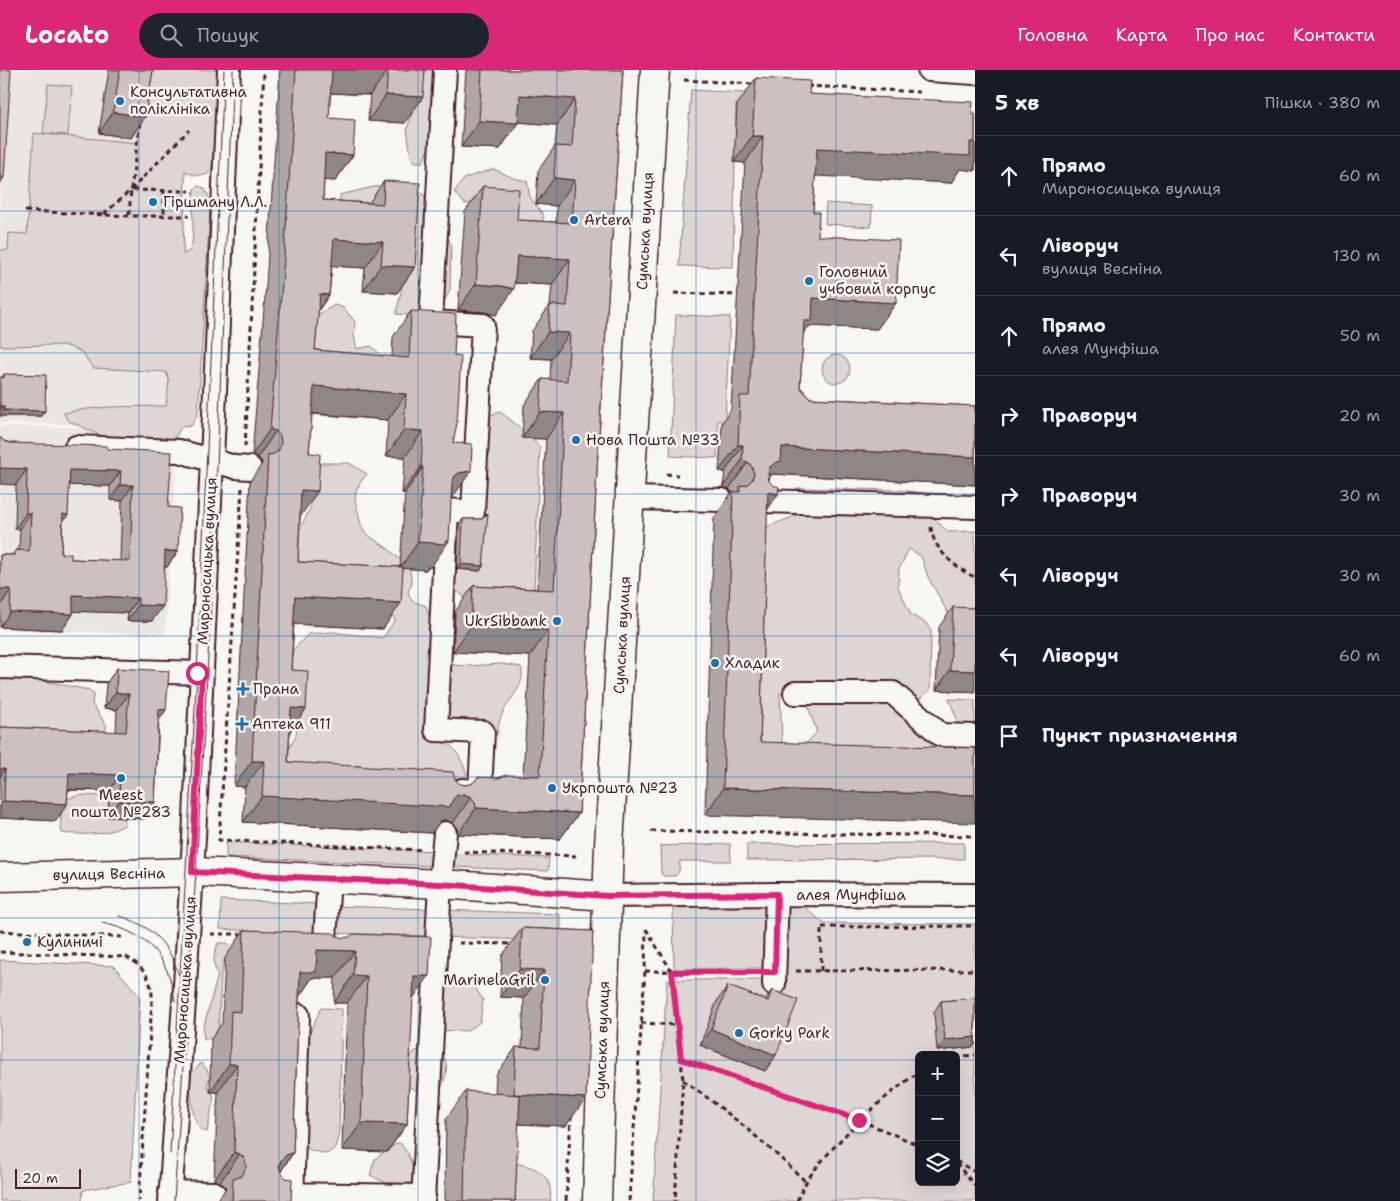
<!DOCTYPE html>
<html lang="uk">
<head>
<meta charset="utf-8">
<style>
  :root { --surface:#171b24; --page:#20242c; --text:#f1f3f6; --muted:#9ea1a6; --line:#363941; --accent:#db2777 }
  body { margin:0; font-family:"Shantell Sans",sans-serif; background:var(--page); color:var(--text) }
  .controls { position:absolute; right:15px; bottom:15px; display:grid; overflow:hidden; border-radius:8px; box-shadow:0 5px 20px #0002 }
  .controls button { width:45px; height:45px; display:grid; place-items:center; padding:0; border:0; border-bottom:1px solid var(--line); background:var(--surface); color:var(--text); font:25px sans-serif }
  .scale { position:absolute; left:15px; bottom:12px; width:66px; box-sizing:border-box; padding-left:5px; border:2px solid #4a1f2b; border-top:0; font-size:14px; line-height:18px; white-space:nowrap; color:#4a1f2b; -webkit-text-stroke:4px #f6f6f2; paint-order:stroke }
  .stop { position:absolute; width:15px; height:15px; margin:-11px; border:4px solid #db2777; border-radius:50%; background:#fff }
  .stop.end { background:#db2777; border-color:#fff; box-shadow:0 1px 5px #0008 }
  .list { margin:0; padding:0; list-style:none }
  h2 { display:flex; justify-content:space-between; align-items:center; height:65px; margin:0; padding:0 20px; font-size:21px }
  h2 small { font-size:16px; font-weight:400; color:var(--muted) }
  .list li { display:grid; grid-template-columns:32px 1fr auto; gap:15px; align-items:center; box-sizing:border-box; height:80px; padding:0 20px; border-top:1px solid var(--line) }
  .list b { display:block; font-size:19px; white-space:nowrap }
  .list p { margin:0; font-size:16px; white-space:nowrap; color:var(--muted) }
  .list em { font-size:16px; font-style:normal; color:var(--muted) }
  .icon { flex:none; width:28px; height:28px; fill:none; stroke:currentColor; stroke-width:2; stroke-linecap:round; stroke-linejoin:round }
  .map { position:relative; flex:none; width:975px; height:1131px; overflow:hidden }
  header { display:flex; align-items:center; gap:30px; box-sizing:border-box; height:70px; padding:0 25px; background:var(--accent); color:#fff }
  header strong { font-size:24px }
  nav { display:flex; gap:28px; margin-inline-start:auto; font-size:18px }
  .search { width:350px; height:45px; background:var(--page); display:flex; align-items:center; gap:12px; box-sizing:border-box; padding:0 18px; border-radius:28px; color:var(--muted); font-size:19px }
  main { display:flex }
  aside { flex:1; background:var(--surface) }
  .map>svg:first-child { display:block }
</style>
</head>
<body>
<header>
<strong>Locato</strong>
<div class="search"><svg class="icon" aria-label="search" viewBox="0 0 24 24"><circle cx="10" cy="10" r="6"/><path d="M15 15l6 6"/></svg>Пошук</div>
<nav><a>Головна</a><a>Карта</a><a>Про нас</a><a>Контакти</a></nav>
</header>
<main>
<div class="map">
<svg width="975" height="1131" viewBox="0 0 975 1131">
  <rect width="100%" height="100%" fill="#f6f6f2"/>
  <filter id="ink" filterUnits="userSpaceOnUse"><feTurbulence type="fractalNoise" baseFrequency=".02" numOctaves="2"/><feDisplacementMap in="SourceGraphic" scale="10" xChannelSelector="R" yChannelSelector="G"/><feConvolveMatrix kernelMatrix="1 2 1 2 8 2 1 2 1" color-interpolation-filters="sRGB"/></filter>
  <g filter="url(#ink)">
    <path fill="#e9e6e3" d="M0,0H189L186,145L178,356L0,353Z
      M0,356L178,359L165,565L0,559Z"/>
    <path fill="#ddd6d5" stroke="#947a80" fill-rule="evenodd" d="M149,0H218L212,100L206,105H193L185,101L183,184L191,180C195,160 191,140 194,119L198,116L204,118L208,125L210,139L198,344L192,355L186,357L182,356L172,372L106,368L67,350L64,343C98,335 132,337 166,336L169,310L166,302L93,298L82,282L64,275L0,276V180H8L9,163L27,164L34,63L138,73Z
      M414,0H438L439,53L423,92H415L411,87L407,59L413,40Z
      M48,14L72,16L68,65L43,63Z
      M691,20L918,33L791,37L736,34L733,197L679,196Z
      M494,99L513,108L527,111L530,127L544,146L539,161L527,166L487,133L465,134L454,122L465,108Z
      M395,114L423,124L446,162L451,175L450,220L442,235L410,245L396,244L401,222L403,198L340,137V125L374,117Z
      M826,133L872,136L871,157L825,154Z
      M335,235L344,238L355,252L354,265L357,279L371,276L387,290L323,302L311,277L319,244Z
      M676,245L730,247L725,351H718L717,388L670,386Z
      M822 299a14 14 0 1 1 28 0a14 14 0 1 1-28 0Z
      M500,342L517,355L540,377L534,522L467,530L449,513L444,499L465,481L487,346Z
      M321,393H349L367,404L362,410L356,420L355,429L361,455L365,463L387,478L409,497L412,513L408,522L412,531L426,536L446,594L465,596L502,594L521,597C527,615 509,628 502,644C499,650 498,658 497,665L485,668L437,667C455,675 460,686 467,704L457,715L367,703L359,695L347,697L284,693L287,682L296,666L298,641L290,607L291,582L308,564L332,562L383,568L395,550L388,537L294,496V472L311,436L312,414Z
      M796,418L900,420L923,423L934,448L948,462L975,461V537L949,545L928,507L921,486L909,479L899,499L898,517L911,545L926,553L931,561L930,620L920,629L936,676L925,702L802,678L817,662L808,636L780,623L782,672L773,690L746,662L764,458L813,439L798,423Z
      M0,602L89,620L94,623L92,634L107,656L101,667H0Z
      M949,629L975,630V700L954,686L955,675L961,659Z
      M79,725L101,726L120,738L126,754C107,766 84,765 62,763C59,751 61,740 66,729Z
      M226,772L436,781L435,796L226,787Z
      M964,773V789L747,790V774Z
      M730,774L731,791H680L679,802L675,806H664L661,804L660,776Z
      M454,784L549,788L548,801L454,797Z
      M221,830L321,834L319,864L220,859Z
      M765,833V898L674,899L673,834Z
      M789,835H802L823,853L975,854V1131H653L667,910H783L780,840ZM919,985H956V1112H919Z
      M334,836L433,839L432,866L333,863Z
      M444,840L559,844L561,848V871L443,867Z
      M218,873H227L246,885L225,888L221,905L218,966L204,970L203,959L218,905C211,893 214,885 218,873Z
      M0,890L114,896L140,927L131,1112L83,1120L82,1131H0Z
      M448,910L472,913L483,930L480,952L467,961L428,960L435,923Z
      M321,938L342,939L339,1062L335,1078L327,1084L313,1081L297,1073L299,1007L309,983L307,969Z
      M435,973C447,989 450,996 442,1016L418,1021L403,1014L401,1003L414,982Z
      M201,993L206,998L210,1007L207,1016L214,1026L207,1062L200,1060C190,1043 191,1024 190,1005Z
      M397,1073L401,1074L408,1084L418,1110L407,1120L398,1119L370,1105L375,1089Z
      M515,1093C529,1096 543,1099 549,1114C551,1119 550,1126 551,1131H504Z"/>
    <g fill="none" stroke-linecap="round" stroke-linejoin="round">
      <g stroke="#4a1f2b" stroke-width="26">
        <path id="minor" d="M445,0L431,252L483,255L473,442L447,440L436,660L483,662L480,721L462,720
          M929,0L975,3
          M76,377L179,381L235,397L250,398
          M630,428L722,430
          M762,431L975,437
          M0,597L202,603
          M795,623H893L941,665L975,666
          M607,826L777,824L975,825
          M324,883L329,809
          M774,914L777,824
          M170,1122L214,1123
          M277,1124L424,1126
          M170,1131L184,932L194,768L212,390L229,0
          M292,1131L298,945
          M423,1131L440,814L445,763"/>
      </g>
      <g stroke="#4a1f2b" stroke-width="31">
        <path id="major" d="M0,807L196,802L440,814L607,826
          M597,1131L609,775L655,0"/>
      </g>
      <path stroke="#4a1f2b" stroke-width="3" stroke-dasharray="5 4" stroke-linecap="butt" d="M684,10L754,14
        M807,16L921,22
        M131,120L140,51
        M164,120V146
        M25,141L129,146H189
        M104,144L131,120L189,60
        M129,145L131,120L190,121
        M674,223L738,225
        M245,377L264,0
        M666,404L678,405
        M242,418L219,770L423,780
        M931,457C932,478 956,499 975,507
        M651,761L975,766
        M464,782L576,786
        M646,859L672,902L681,989L683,1010L675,1131
        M0,861L123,867
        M211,864H243
        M459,873L513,874
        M0,882L126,887C144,896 153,911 152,931L139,1131
        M645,901L752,902
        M796,901L975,900
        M821,901V857L975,856
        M641,953L677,955
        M956,987L975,985
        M681,989L859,1050L919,1075
        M683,1010C727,1041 767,1074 806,1112
        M956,1091L975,1102
        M956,1093L975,1116
        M566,1131L571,1047
        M629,1131L645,901L646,860
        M797,1131C805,1109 819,1094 834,1077C860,1049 887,1024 919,1002"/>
      <use href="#minor" stroke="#f6f6f2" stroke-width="22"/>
      <use href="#major" stroke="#f6f6f2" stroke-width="28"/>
      <path stroke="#4a1f2b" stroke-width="1" d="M119,846C150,854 170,875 179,905
        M102,853C146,862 169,886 175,931
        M170,1084L197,603L224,0
        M174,1131L196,802L213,497L233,0"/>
    </g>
    <path fill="#afa6a5" stroke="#4a1f2b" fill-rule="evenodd" d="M109,0H153L145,47L131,68L99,63Z
      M280,0H425L405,53L368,51L370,25L330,23L329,48L353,85L335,111L324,110L323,130L369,133L384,111L415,197L397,223L363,221L365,198L332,196L329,225L318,241L315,280L392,287L393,267L411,241L454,285L453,427H451L431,497H428L426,500L403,498L383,559L294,554L291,600L306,639L290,661L288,692L455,709L460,714L466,715L498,708L523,706L530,586L453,582L455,542L473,516L537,519L546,369L522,368L524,335L542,309L550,310L551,289L530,288L532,261L550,235L552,215L515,213L496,245L484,242L458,240L465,142L483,116L517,150L556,152L557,136L536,134L538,101L555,76L557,55L518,52L500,79L461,77L466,0H623L598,381L579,743L560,769L458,764L457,758L453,753L446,750L440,751L432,763L243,752L245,717L234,716L250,411L262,394V392L258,387L252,385L266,215ZM312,344L388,350L386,386L405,387L402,423H405L400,497L298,492L300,447L309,383Z
      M756,8L809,24L975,44V101L960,99L951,113L815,105L813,142L818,166L896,233L877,259L809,256L803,264L800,317L810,328L975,336V415L772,404L769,409V411L778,424L767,440L760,672L705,745L714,448L732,422L729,419L723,417L725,402L719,401L722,353L731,339L745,93L734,92L737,35Z
      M4,304L45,341L41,346H0V307L2,308Z
      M4,371L10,373L107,379L168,437L178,481L167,497H165L152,551H127L128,543L73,541V544L62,560L0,557V485H12L16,480H19L20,459H15L16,415ZM69,415L110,416V430L122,431L120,491L71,489L61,484L63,452Z
      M463,449H482L483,496L480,501L457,499L459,454Z
      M953,537L975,622L936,620L939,557Z
      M117,598L159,650L155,732L144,749L108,747L109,721L68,720L67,734L56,751L0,748V657L116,662L117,640L104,638L106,614Z
      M522,858L593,861L566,1056L518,1054L515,1131H445L446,1049L466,1021L495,1024L496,1005L516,977L522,978L524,928L500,927L502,886Z
      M244,860L337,866L412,930L407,1054L387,1082L342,1080L347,933H334L335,908H312L299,927L293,1083L281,1101L291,1131H217L226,1118L225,1116L220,1112L214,1110L218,1022H210L211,969L222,953L225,888Z
      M728,916L765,930L772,920L776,985L765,1001L700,975L717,931Z
      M975,928V975L973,977L937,981L934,942L941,931Z"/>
    <path fill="#8f8786" stroke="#4a1f2b" d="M329,0H388L370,25L314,22Z
      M386,25L423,27L405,53L368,51Z
      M520,25L575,29L557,55L502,51Z
      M113,42L145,47L131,68L99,63Z
      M479,51L518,53L500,79L461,77Z
      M752,66H763L745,93L734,92Z
      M970,72H975V101L960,99L951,113L798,105L817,78Z
      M325,83L353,85L335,111L307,109Z
      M0,107H4L0,114Z
      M554,108L575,110L557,136L536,134Z
      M334,169L383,172L365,198L316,195Z
      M517,186L570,189L552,215L499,212Z
      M381,195L415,197L397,223L363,221Z
      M476,214L502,216L514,219L496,245L484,242L458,240Z
      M320,224L329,225L311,251Z
      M813,228L896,233L877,259L809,256L793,278Z
      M548,262L570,263L551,289L530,288Z
      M314,316L406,324L388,350L296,342Z
      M0,336H4L0,341Z
      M4,340L45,341L41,346H0Z
      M540,342L564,343L546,369L522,368Z
      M270,359L276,361L258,387L252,385Z
      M404,360L423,361L405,387L386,386Z
      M738,375H743L725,402L719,401Z
      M782,377L975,387V415L772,404L762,418L756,419Z
      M742,390L748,392L729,419L723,417Z
      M421,397H423L405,423H402Z
      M0,398L27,399L16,415L0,414Z
      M70,400L121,401L110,416L59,415Z
      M471,401L453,427L441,428L455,406L459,403Z
      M120,415H133L122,431L110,430Z
      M301,420L318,421L300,447L283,446Z
      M768,422L778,424L760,451Z
      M26,443H31L20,459H15Z
      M63,444L68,445L57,460Z
      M445,471H449L431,497H428L426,500L400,498L418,472Z
      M165,481H178L167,497L154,496Z
      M461,494L483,496L480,501L457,499Z
      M0,519H11L1,535H0Z
      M73,525L138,528L128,543L62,541Z
      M295,527L401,533L383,559L277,553Z
      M138,535L163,536L152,551H127Z
      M10,542L73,544L62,560L0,557Z
      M471,556L548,560L530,586L453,582Z
      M950,600L975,601V622L936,620Z
      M116,622L129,624L117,640L104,638Z
      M291,638L306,639L288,664Z
      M159,639L166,640L155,656Z
      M252,691H264L245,717L234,716Z
      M0,699H5L0,707Z
      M69,703L120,705L109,721L58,719Z
      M723,718L975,725V753L705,745Z
      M464,724L471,727L453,753L446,750L440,751L432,763L243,752L262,726L453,729L457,725Z
      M4,731L67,734L56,751L0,748V736Z
      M119,731L155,732L144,749L108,747Z
      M476,738L579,743L560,769L458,764Z
      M317,880L355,881L335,908H312L297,930L300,902Z
      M520,899L544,900L524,928L500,927Z
      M353,905L367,906L347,933H334Z
      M414,906H429L409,934Z
      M711,959L776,985L765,1001L700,975Z
      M975,967V975L973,977L937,981L945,970Z
      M229,994H237L218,1022H210Z
      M514,1024L586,1028L566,1056L494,1053Z
      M361,1053L407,1054L387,1082L342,1080Z
      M234,1082L240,1084L220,1112L214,1110Z
      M293,1083L274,1111L281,1090L286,1085Z"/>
    <path fill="#ccc1c0" stroke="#4a1f2b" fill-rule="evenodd" d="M0,0H11L4,107H0Z
      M120,0H153L145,47L113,42Z
      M296,0H332L329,48L355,50L353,85L325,83L323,130L383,134L384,111L420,113L415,197L381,195L383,172L334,169L329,225L320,224L315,280L409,288L411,241L456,244L454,285L461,286L457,353L453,373L472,374L471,401L459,403L455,406L452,413L449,471H445L444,474L418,472L423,397H421L423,361L404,360L406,324L314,316L309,383L320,384L318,421L301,420L298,492L403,497L401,533L295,527L291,600L308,601L306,639L291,638L288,692L453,702L455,709L460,714L466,715L473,713L478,707L498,708L507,705L540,706L548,560L471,556L473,516L554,520L564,343L540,342L542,309L567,311L570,263L548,262L550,235L567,236L570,189L517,186L514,219L502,216L476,214L483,116L519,119L517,150L572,153L575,110L554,108L556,76L572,77L575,29L520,25L518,53L479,51L482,0H623L598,381L579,743L476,738L475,732L471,727L464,724L457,725L453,729L450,737L262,726L264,691H252L268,385L274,384L279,380L281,372L280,366L276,361L270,359L284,189Z
      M388,0H425L423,27L386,25Z
      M756,8L810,11L809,24L973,32L972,44H975V72H970V86L817,78L813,142H819L818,166L899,170L896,233L813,228L812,251H804L800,317L810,328L975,336V387L782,377L781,391L775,393L770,397L768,404L769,411L773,415L779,417L778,424L768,422L760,672L975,678V725L723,718L733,422H740V416L747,415L752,410L754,404L752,397L748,392L742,390L743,375H738L740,326H749L763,66H752Z
      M4,304L46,305L45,341L4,340V336H0V307L4,308Z
      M0,367L4,371L10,373L107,376V379L172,382L168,437L180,438L178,481H165L163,536L138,535V528L73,525V544L10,542L11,519H0V485H15L16,480L29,481L31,443H26L27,399L0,398ZM70,400L121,401L120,415H133L130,491L71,489V484H61L63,444L68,445Z
      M488,443L483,496L461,494L463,449H482Z
      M953,537L975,538V601L950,600Z
      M117,598L169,601L166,640L159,639L155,732L119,731L120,705L69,703L67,734L4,731L5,699H0V657L126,662L129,624L116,622Z
      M522,858L593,861L586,1028L514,1024L516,977L540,978L544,900L520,899Z
      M244,860L333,863L337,866L343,868L349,867L353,864L431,867L429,906H414L407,1054L361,1053L367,906L353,905L355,881L317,880L316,902H300L293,1083L286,1085L281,1090L279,1096L281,1103L286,1108L292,1109L291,1131H232L233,1108L240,1107L244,1102L246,1096L245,1089L240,1084L234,1082L237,994H229L231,941L241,942Z
      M728,916L768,931L772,920L798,930L776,985L711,959Z
      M975,928V967L945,970L941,931Z
      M466,1021L520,1025L515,1131H464Z"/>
  </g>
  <g fill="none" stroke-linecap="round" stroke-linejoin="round" filter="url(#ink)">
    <path stroke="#db2777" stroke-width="6" d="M197,603H202L192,802L440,814L607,826L777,824L775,902H672L681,989L859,1050"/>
  </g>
  <path fill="none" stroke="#1f6fb2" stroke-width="1" stroke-opacity="0.55" d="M139,0V1131M279,0V1131M418,0V1131M557,0V1131M696,0V1131M836,0V1131M0,141H975M0,283H975M0,424H975M0,566H975M0,707H975M0,848H975M0,990H919M956,990H975"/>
  <g fill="#1f6fb2" stroke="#f6f6f2" stroke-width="2">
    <circle cx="120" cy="31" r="5"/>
    <circle cx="153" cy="132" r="5"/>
    <circle cx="574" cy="150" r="5"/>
    <circle cx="809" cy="211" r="5"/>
    <circle cx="576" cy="370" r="5"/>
    <circle cx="557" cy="551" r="5"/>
    <circle cx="715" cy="593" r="5"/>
    <path d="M240.5 611.5h5v5h5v5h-5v5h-5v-5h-5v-5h5z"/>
    <path d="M239.5 646.5h5v5h5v5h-5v5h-5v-5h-5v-5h5z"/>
    <circle cx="121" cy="708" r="5"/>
    <circle cx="552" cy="718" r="5"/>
    <circle cx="27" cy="872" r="5"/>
    <circle cx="545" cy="910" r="5"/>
    <circle cx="739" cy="963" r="5"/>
  </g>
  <g text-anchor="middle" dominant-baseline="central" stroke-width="5" stroke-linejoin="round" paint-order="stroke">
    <g font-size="15" fill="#4a1f2b" stroke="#f6f6f2" text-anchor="start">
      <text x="130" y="22">Консультативна<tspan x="130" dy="17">поліклініка</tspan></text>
      <text x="163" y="132">Гіршману Л.Л.</text>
      <text x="584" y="150">Artera</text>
      <text x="819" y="202">Головний<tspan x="819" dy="17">учбовий корпус</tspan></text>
      <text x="586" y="370">Нова Пошта №33</text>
      <text x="547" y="551" text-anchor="end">UkrSibbank</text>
      <text x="725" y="593">Хладик</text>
      <text x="253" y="619">Прана</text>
      <text x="252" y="654">Аптека 911</text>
      <text x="562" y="718">Укрпошта №23</text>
      <text x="121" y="725" text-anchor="middle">Meest<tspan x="121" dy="17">пошта №283</tspan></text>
      <text x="37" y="872">Кулиничі</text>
      <text x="535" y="910" text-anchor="end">MarinelaGril</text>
      <text x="749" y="963">Gorky Park</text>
    </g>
    <g font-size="15" fill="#4a1f2b" stroke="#f6f6f2">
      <text transform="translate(645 161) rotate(-87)">Сумська вулиця</text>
      <text transform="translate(207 491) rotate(-87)">Мироносицька вулиця</text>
      <text transform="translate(622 565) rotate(-87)">Сумська вулиця</text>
      <text transform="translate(109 804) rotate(-1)">вулиця Весніна</text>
      <text x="851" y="825">алея Мунфіша</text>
      <text transform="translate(185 910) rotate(-86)">Мироносицька вулиця</text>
      <text transform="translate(602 970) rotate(-88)">Сумська вулиця</text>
    </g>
  </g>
</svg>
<div class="controls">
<button>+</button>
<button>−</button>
<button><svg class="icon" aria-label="layers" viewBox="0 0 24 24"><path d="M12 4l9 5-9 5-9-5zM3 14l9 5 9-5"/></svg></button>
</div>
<div class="scale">20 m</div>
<div class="stop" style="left:197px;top:603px"></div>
<div class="stop end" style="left:859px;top:1050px"></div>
</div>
<aside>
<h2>5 хв<small>Пішки · 380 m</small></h2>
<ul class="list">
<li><svg class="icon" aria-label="ahead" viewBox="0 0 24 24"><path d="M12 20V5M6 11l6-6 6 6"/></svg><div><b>Прямо</b><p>Мироносицька вулиця</p></div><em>60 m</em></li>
<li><svg class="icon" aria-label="left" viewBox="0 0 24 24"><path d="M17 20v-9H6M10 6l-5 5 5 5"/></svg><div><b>Ліворуч</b><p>вулиця Весніна</p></div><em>130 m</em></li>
<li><svg class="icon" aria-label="ahead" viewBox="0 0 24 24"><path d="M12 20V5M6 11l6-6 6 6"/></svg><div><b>Прямо</b><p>алея Мунфіша</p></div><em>50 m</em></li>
<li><svg class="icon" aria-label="right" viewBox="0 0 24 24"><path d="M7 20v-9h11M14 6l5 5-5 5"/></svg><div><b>Праворуч</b></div><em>20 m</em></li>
<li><svg class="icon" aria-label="right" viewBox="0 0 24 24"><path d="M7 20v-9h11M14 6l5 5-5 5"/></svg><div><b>Праворуч</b></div><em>30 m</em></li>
<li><svg class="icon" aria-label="left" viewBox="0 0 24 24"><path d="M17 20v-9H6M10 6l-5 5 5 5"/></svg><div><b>Ліворуч</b></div><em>30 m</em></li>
<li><svg class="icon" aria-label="left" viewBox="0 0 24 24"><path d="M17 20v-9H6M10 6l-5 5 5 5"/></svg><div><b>Ліворуч</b></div><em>60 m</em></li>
<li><svg class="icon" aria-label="arrive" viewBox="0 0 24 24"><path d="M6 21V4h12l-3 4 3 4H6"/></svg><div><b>Пункт призначення</b></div></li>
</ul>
</aside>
</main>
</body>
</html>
